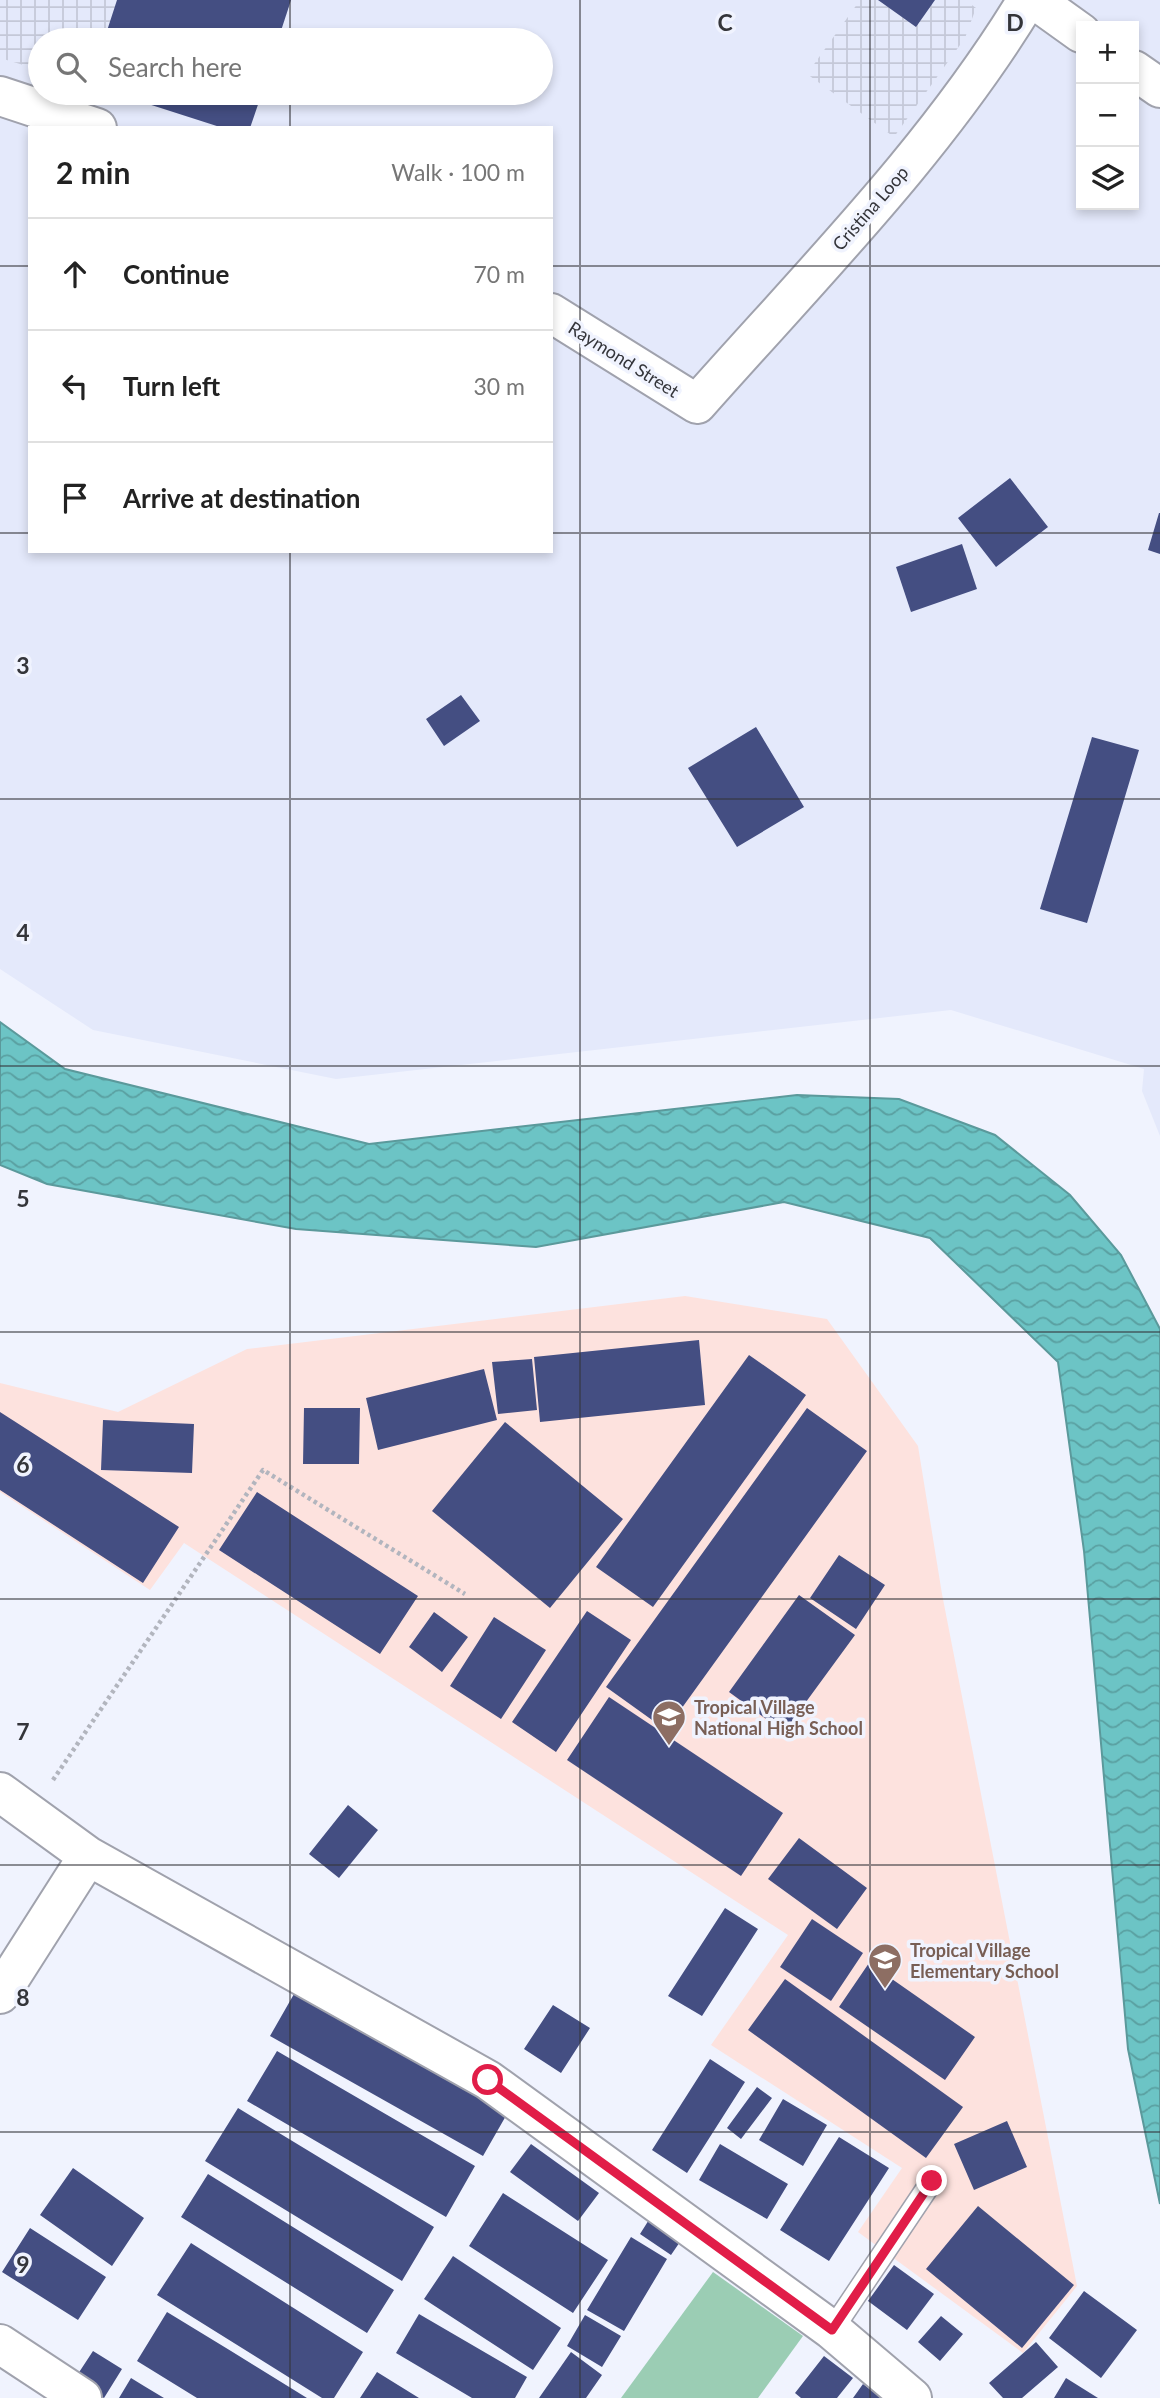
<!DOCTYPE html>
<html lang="en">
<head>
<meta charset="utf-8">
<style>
  :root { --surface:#fff; --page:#f2f2f2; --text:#222; --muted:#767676; --line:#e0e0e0 }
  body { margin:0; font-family:Lato,sans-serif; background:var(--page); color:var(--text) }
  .controls { position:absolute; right:21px; top:21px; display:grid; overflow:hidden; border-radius:0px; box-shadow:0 4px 10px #0003 }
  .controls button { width:63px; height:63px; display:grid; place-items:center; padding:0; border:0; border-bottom:2px solid var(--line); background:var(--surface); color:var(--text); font:35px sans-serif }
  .stop { position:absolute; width:21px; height:21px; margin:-16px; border:5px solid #e11d48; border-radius:50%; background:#fff }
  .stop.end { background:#e11d48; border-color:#fff; box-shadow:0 2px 7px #0008 }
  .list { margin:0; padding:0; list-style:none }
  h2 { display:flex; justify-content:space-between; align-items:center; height:91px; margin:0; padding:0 28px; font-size:30px }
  h2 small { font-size:23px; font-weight:400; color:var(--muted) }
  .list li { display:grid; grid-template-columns:46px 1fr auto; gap:21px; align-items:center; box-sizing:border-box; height:112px; padding:0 28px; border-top:2px solid var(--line) }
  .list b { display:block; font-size:26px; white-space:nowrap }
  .list em { font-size:23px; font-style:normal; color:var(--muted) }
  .icon { flex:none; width:38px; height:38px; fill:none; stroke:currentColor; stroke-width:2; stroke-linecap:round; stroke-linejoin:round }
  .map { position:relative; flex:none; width:1160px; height:2398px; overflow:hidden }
  .search { position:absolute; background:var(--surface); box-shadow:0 4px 10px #0003; left:28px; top:28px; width:525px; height:77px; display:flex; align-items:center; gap:18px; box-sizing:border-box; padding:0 24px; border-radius:38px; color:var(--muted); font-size:26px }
  .panel { position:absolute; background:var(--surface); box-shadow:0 4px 10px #0003; left:28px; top:126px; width:525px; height:427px; border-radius:0px }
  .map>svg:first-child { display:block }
</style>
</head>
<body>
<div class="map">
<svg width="1160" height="2398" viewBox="0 0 1160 2398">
  <defs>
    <pattern id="industrial-grid" width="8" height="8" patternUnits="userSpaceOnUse" patternTransform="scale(1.75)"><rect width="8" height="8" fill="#e4e9fb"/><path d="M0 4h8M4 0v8" fill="none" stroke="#c4c8d8"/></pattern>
    <pattern id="water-waves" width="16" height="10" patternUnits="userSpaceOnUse" patternTransform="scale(1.75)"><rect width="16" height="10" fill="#6cc4c5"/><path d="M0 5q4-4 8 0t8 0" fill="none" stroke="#5aa0a1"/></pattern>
  </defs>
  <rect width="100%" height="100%" fill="#f0f3fe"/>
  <path fill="#e4e9fb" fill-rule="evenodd" d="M0,0H1160V1136L1142,1091L1144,1069L951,1010L336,1079L93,1030L0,969ZM1081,26H1134V205H1081ZM40,40H541V93H40ZM30,128H551V551H30Z"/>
  <path fill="url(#industrial-grid)" d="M0,0H291L278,40H40V70L0,58Z
    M860,0H965L976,8L965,38L894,137L807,74Z"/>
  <path fill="#fde2de" d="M685,1296L827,1319L918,1446L942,1594L1077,2286L1023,2353L858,2232L902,2168L711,2045L788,1935L184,1543L150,1590L0,1492V1383L118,1412L247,1349Z"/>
  <path fill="#9bcdb4" d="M713,2272L803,2336L758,2398H621Z"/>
  <path fill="url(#water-waves)" stroke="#5b999b" stroke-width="2" d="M0,1022L65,1069L369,1144L797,1095L899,1099L995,1135L1070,1195L1121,1255L1160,1329V2204L1128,2049L1084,1551L1058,1362L930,1238L784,1202L536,1247L296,1229L47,1184L0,1165Z"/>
  <path fill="#444e82" d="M117,0H291L278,40H104Z
    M878,0H935L916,27Z
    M114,93H262L250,128H223Z
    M1010,478L1048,527L996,567L958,518Z
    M1159,513H1160V554L1148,550Z
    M962,544L977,589L911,612L896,567Z
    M461,695L480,721L444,746L426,719Z
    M756,727L804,807L737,847L688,768Z
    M1092,737L1139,750L1087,923L1040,909Z
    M699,1340L705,1405L540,1422L534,1357Z
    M749,1355L806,1395L653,1607L596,1567Z
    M532,1359L537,1410L498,1414L492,1362Z
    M484,1369L497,1420L378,1450L366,1398Z
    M304,1408H360L359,1464H303Z
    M807,1408L867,1451L666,1730L606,1687Z
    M0,1412L179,1527L143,1583L0,1490Z
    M103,1420L194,1424L192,1473L101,1470Z
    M505,1422L623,1519L550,1608L432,1511Z
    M257,1492L418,1596L380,1654L219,1550Z
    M839,1555L885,1585L856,1629L810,1598Z
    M799,1595L855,1635L784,1732L729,1692Z
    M587,1611L631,1640L556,1752L512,1722Z
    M434,1612L468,1637L442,1672L409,1647Z
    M494,1617L546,1650L501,1719L450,1686Z
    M609,1697L783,1813L741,1876L567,1760Z
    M348,1805L378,1830L339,1878L309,1854Z
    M799,1838L867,1888L837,1929L768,1879Z
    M725,1908L758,1929L702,2016L668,1996Z
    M812,1919L863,1953L831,2001L780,1967Z
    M869,1963L975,2037L945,2080L839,2007Z
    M785,1979L963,2107L926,2158L748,2030Z
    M298,1987L511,2107L483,2156L270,2036Z
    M553,2005L590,2028L561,2073L524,2049Z
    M277,2051L475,2166L446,2217L247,2101Z
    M710,2059L745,2082L687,2173L652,2150Z
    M757,2087L772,2098L741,2139L727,2128Z
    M783,2099L827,2125L803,2166L759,2140Z
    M238,2108L434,2227L402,2281L205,2161Z
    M1007,2121L1027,2167L974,2190L954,2144Z
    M839,2137L889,2168L829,2261L780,2230Z
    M531,2144L599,2193L578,2221L510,2172Z
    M720,2144L788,2184L767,2219L699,2180Z
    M73,2168L144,2218L112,2266L40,2215Z
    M208,2174L394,2290L367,2333L181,2217Z
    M503,2193L608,2260L573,2313L469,2246Z
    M978,2206L1074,2285L1022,2348L926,2269Z
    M652,2215L684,2236L671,2255L640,2234Z
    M30,2228L106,2277L78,2320L2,2272Z
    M631,2237L667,2259L624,2331L587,2310Z
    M191,2243L363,2352L334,2398H322L157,2295Z
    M453,2256L561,2328L533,2370L424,2299Z
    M894,2265L934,2294L907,2330L868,2301Z
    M1084,2291L1137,2330L1101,2378L1049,2338Z
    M167,2312L231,2351L307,2398H197L137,2361Z
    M419,2314L527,2377L515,2398H472L396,2353Z
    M585,2315L621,2336L602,2367L567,2346Z
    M941,2316L963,2334L940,2361L918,2342Z
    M1036,2342L1058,2367L1022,2398H1003L989,2383Z
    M93,2351L122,2369L104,2398L74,2380Z
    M571,2352L602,2375L586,2398H539Z
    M824,2356L853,2378L837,2398H801L795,2393Z
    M377,2372L419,2398H360Z
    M131,2378L144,2386L164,2398H119Z
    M1066,2378L1098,2398H1054Z
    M863,2384L882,2398H853Z"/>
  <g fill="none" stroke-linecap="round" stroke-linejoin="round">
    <g stroke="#a0a2ad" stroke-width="24">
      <path id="lane" d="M832,2330L932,2181"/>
    </g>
    <g stroke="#a0a2ad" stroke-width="42">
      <path id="street" d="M1035,0L1081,33
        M1134,70L1160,88
        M0,96L97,128
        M551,313L697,404C812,274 937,149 1027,0
        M0,1792L88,1856L488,2080L832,2330L912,2398
        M0,1994L88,1856
        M0,2344L82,2398"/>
    </g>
    <path stroke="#b2b5be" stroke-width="4.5" stroke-dasharray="3.5 3.5" stroke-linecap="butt" d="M53,1780L263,1470L465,1594"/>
    <use href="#lane" stroke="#fff" stroke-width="21"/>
    <use href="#street" stroke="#fff" stroke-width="38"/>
  </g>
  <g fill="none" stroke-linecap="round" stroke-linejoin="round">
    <path stroke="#e11d48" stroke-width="9" d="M488,2080L832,2330L932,2181"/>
  </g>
  <path fill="none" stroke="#34353a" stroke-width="2" stroke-opacity="0.55" d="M290,0V40M580,0V2398M870,0V2398M290,93V128M0,266H30M551,266H1160M0,533H30M551,533H1160M290,551V2398M0,799H1160M0,1066H1160M0,1332H1160M0,1599H1160M0,1865H1160M0,2132H1160"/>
  <defs>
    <g id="school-pin" transform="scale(1.75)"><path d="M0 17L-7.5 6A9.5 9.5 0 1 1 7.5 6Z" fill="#8d6e63" stroke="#f0f3fe"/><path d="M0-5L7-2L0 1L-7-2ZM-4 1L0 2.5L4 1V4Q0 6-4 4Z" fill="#fff"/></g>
  </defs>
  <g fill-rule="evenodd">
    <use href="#school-pin" x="669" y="1717"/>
    <use href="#school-pin" x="885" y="1960"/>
  </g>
  <g text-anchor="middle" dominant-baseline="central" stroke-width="7" stroke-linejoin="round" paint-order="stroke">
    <g font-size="18" fill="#34353a" stroke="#f0f3fe">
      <text transform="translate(870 208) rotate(-49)">Cristina Loop</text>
      <text transform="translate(624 359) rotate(32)">Raymond Street</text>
    </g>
    <g font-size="18" font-weight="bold" fill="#785e54" stroke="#f0f3fe" text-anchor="start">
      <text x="694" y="1707">Tropical Village<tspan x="694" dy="21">National High School</tspan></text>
      <text x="910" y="1950">Tropical Village<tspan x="910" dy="21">Elementary School</tspan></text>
    </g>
  </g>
  <g font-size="23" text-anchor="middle" font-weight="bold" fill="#34353a" stroke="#f0f3fe" stroke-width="7" stroke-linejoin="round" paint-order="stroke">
    <text x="725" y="31">C</text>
    <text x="1015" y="31">D</text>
    <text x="23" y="674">3</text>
    <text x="23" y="941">4</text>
    <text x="23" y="1207">5</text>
    <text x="23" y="1473">6</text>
    <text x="23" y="1740">7</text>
    <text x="23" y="2006">8</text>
    <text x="23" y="2273">9</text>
  </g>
</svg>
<div class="controls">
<button>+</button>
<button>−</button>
<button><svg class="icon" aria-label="layers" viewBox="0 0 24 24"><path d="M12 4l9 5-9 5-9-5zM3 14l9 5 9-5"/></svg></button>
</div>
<div class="stop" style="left:488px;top:2080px"></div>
<div class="stop end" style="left:932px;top:2181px"></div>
<div class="search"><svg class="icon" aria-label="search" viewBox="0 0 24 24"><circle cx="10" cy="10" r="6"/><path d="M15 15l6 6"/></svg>Search here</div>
<section class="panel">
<h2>2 min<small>Walk · 100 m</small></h2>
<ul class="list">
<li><svg class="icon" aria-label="ahead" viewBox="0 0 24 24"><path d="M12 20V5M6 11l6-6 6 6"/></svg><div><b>Continue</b></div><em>70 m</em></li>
<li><svg class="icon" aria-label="left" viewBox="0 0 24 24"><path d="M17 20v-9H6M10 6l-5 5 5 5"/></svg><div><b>Turn left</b></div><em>30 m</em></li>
<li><svg class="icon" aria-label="arrive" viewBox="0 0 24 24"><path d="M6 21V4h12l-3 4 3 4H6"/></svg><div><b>Arrive at destination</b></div></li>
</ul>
</section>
</div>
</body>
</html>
